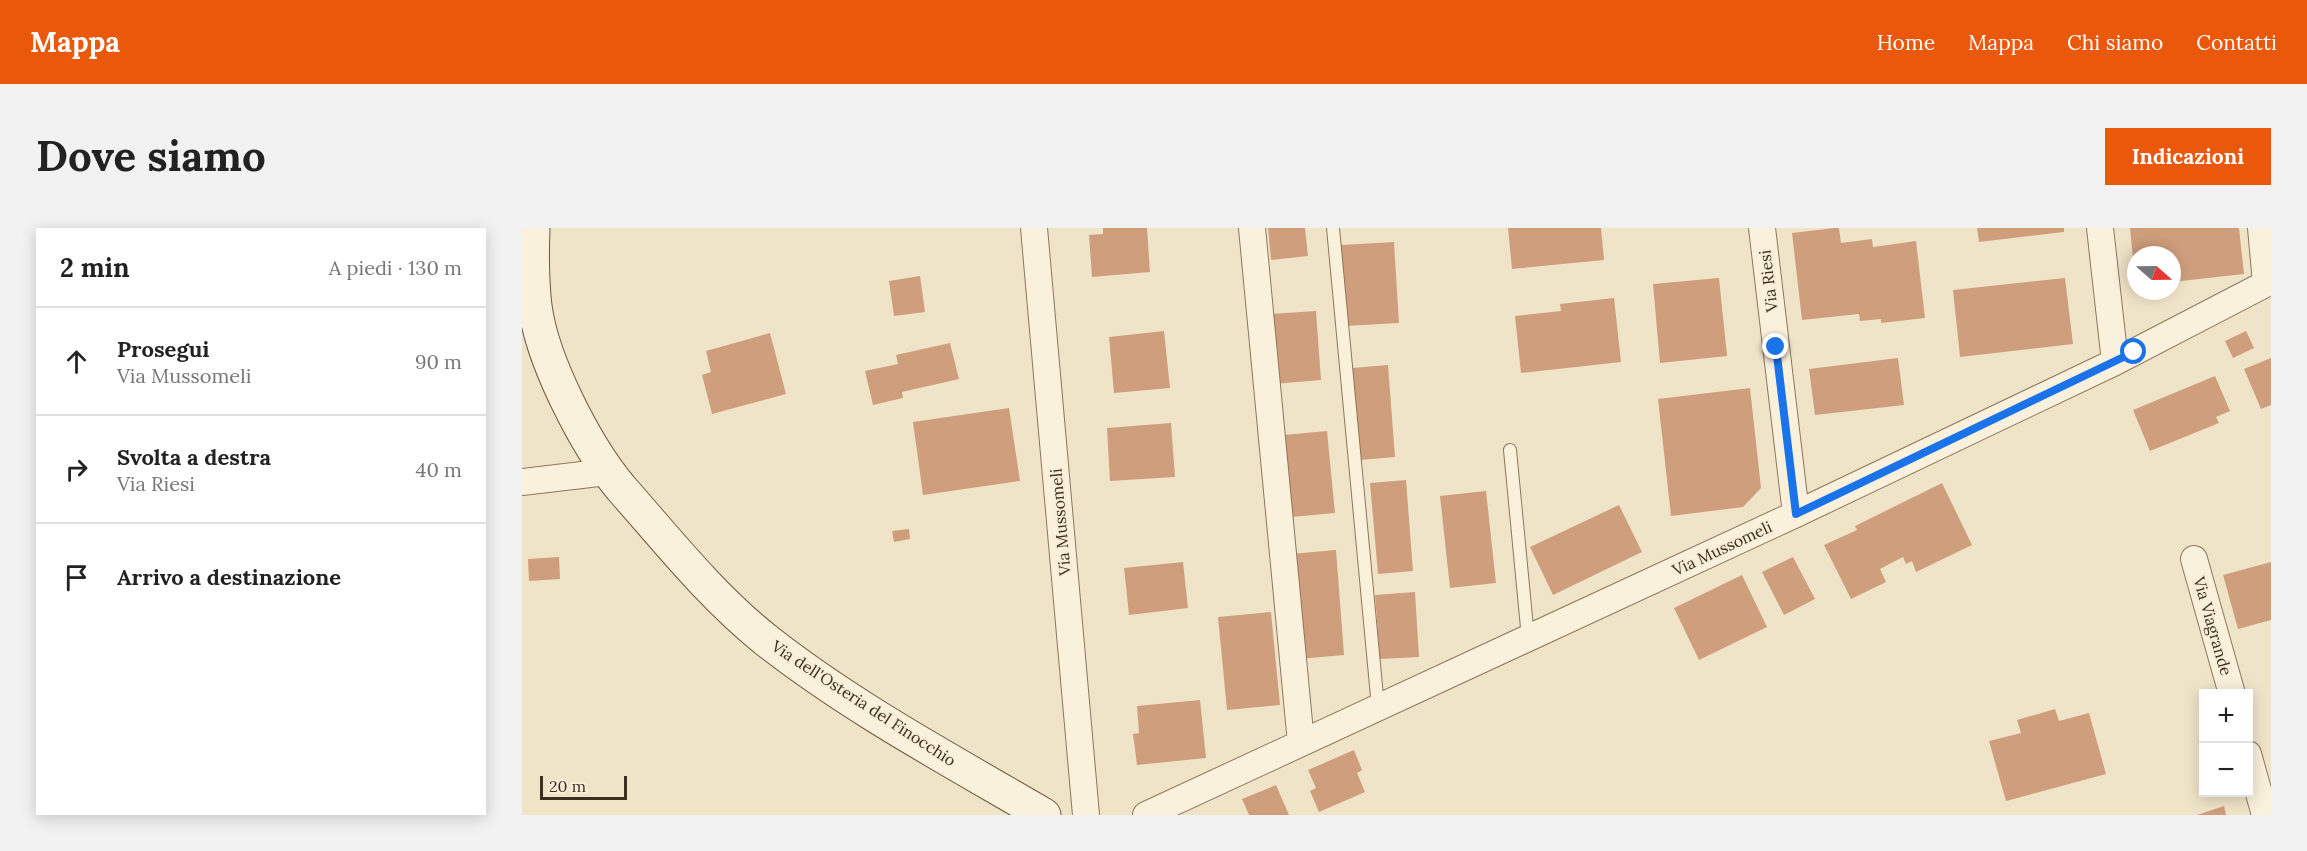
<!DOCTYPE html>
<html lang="it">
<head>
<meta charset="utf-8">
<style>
  :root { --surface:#fff; --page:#f2f2f2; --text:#222; --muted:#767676; --line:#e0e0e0; --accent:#ea580c }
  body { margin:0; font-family:Lora,serif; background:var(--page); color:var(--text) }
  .controls { position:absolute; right:18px; bottom:18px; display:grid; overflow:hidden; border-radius:0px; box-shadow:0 3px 15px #0003 }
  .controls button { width:54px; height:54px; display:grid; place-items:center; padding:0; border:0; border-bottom:2px solid var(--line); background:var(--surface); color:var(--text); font:30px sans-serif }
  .compass { position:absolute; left:1605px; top:18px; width:54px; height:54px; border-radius:50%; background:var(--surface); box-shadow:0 3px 15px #0003; rotate:110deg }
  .scale { position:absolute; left:18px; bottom:15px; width:87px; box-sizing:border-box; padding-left:6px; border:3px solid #3d2e20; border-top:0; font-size:16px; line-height:21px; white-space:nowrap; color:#3d2e20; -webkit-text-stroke:4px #f7eed8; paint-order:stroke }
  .stop { position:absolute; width:18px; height:18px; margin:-14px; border:4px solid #1a73e8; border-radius:50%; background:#fff }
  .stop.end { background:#1a73e8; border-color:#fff; box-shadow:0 2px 6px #0008 }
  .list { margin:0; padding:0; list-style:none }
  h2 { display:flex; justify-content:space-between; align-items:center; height:78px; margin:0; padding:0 24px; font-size:26px }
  h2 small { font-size:20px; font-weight:400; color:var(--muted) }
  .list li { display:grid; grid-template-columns:39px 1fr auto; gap:18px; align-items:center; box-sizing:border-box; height:108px; padding:0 24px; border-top:2px solid var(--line) }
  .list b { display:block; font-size:22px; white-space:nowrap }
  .list p { margin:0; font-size:20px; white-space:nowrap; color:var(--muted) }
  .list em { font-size:20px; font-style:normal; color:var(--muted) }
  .icon { flex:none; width:33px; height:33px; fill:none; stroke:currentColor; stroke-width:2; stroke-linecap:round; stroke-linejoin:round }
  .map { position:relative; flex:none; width:1749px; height:587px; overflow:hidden; border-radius:0px }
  header { display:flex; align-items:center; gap:36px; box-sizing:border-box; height:84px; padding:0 30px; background:var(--accent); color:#fff }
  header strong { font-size:28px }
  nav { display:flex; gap:33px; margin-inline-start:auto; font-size:21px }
  .intro { display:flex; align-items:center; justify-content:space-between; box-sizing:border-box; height:144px; padding:0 36px }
  h1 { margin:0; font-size:42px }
  .button { padding:15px 27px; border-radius:0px; background:var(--accent); color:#fff; font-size:21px; font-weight:700 }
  main { display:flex; gap:36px; padding:0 36px }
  aside { flex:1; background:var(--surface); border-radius:0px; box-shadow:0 3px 15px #0003 }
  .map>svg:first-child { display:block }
</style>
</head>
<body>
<header>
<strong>Mappa</strong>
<nav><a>Home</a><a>Mappa</a><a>Chi siamo</a><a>Contatti</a></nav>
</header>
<div class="intro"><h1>Dove siamo</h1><a class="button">Indicazioni</a></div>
<main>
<aside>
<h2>2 min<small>A piedi · 130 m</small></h2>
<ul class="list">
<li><svg class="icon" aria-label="ahead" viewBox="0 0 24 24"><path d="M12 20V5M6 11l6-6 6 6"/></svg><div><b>Prosegui</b><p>Via Mussomeli</p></div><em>90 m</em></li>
<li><svg class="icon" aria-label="right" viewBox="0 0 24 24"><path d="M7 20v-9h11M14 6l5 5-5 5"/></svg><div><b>Svolta a destra</b><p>Via Riesi</p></div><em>40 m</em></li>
<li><svg class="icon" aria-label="arrive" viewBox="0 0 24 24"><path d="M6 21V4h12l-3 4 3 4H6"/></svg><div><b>Arrivo a destinazione</b></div></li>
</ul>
</aside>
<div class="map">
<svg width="1749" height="587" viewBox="0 0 1749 587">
  <rect width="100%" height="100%" fill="#f0e4c8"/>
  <path fill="#cf9f7d" d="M581,0H625L628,44L570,49L567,7L581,6Z
    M746,0H783L786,28L749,32Z
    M986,0H1079L1082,32L990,41Z
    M1312,0H1317L1319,15L1350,11L1351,19L1394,13L1403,90L1359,95V91L1338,93L1337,86L1280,92L1270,5Z
    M1455,0H1542V4L1457,14Z
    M1608,0H1717L1722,46L1650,54V27H1614L1612,40Z
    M872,14L877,95L824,98L819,17Z
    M398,48L403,84L372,88L367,53Z
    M1197,50L1205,128L1138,135L1131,56Z
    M1543,50L1551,116L1438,129L1431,62Z
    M1092,70L1099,134L999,145L993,88L1039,83L1038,76Z
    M794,83L799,152L752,156L748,86Z
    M642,103L648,160L592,165L587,109Z
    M1724,103L1732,120L1711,130L1703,113Z
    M248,105L264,166L190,186L180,147L189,144L184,123Z
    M428,115L437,151L380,164L381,170L351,177L343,143L376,136L374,127Z
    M1376,130L1382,177L1293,187L1287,141Z
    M1749,130V177L1739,181L1722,141Z
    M866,137L873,229L838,232L830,140Z
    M1693,148L1708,183L1694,189L1697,195L1628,223L1611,182Z
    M1228,160L1239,260L1221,279L1149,288L1136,171Z
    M487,180L498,253L401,267L391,194Z
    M649,195L653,249L588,253L585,200Z
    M805,203L813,285L770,289L762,207Z
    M884,252L891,343L856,346L848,255Z
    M1420,255L1450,317L1394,344L1390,333L1384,336L1381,329L1358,341L1364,354L1329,371L1302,317L1335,302L1333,298Z
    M964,263L974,355L928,360L918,268Z
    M1097,277L1120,324L1031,367L1008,319Z
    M387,301L388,311L372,314L370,303Z
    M814,322L822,427L777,431L768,326Z
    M37,329L38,351L7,353L6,331Z
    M1271,329L1293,371L1262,387L1240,344Z
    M661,334L666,380L607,387L602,340Z
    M1749,334V392L1716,401L1701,347Z
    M1220,347L1245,399L1177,432L1152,380Z
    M893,364L897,429L858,431L853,367Z
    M749,384L758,477L705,482L696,389Z
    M678,472L684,530L615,537L611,506L617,505L615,478Z
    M1533,481L1537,493L1567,485L1584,546L1484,573L1467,513L1499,505L1495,492Z
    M832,522L840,542L835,545L843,564L797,584L788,563L794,560L786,542Z
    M754,557L767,587H727L720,571Z
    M1702,578L1704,587H1675Z"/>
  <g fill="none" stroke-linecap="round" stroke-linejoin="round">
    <g stroke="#8d765c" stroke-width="14">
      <path id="lane" d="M811,0L856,479
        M988,222L1006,410"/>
    </g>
    <g stroke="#8d765c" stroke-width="28">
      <path id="street" d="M512,0L564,587
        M730,0L779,515
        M1240,0L1274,286
        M1578,0L1593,134
        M1739,0L1744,55
        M0,254L85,244
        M1672,331L1710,466
        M1726,526L1743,587
        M624,587L1274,286L1593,134L1749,53"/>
    </g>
    <g stroke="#6f573f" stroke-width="35">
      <path id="secondary" d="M11,0C10,26 10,52 13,78C20,133 64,218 99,260C145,312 189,368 244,412C329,479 428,532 522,587"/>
    </g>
    <use href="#lane" stroke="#faf1dc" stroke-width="12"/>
    <use href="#street" stroke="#faf1dc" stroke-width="26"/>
    <use href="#secondary" stroke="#faf1dc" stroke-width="33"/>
  </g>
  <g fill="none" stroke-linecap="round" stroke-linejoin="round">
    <path stroke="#1a73e8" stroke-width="8" d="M1254,119L1274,286L1612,124"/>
  </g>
  <g text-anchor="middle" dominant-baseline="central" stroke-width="4.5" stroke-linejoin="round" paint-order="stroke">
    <g font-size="16" fill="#3d2e20" stroke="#f7eed8">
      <text transform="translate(1246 53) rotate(-97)">Via Riesi</text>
      <text transform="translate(538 294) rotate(-95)">Via Mussomeli</text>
      <text transform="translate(1200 320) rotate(-25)">Via Mussomeli</text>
      <text transform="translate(1691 398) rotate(74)">Via Viagrande</text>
      <text transform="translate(342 475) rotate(33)">Via dell'Osteria del Finocchio</text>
    </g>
  </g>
</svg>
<div class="controls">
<button>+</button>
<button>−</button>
</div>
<svg class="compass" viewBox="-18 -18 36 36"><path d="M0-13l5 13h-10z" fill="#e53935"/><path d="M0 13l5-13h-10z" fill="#767676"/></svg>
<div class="scale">20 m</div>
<div class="stop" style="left:1612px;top:124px"></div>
<div class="stop end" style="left:1254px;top:119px"></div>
</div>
</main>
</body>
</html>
